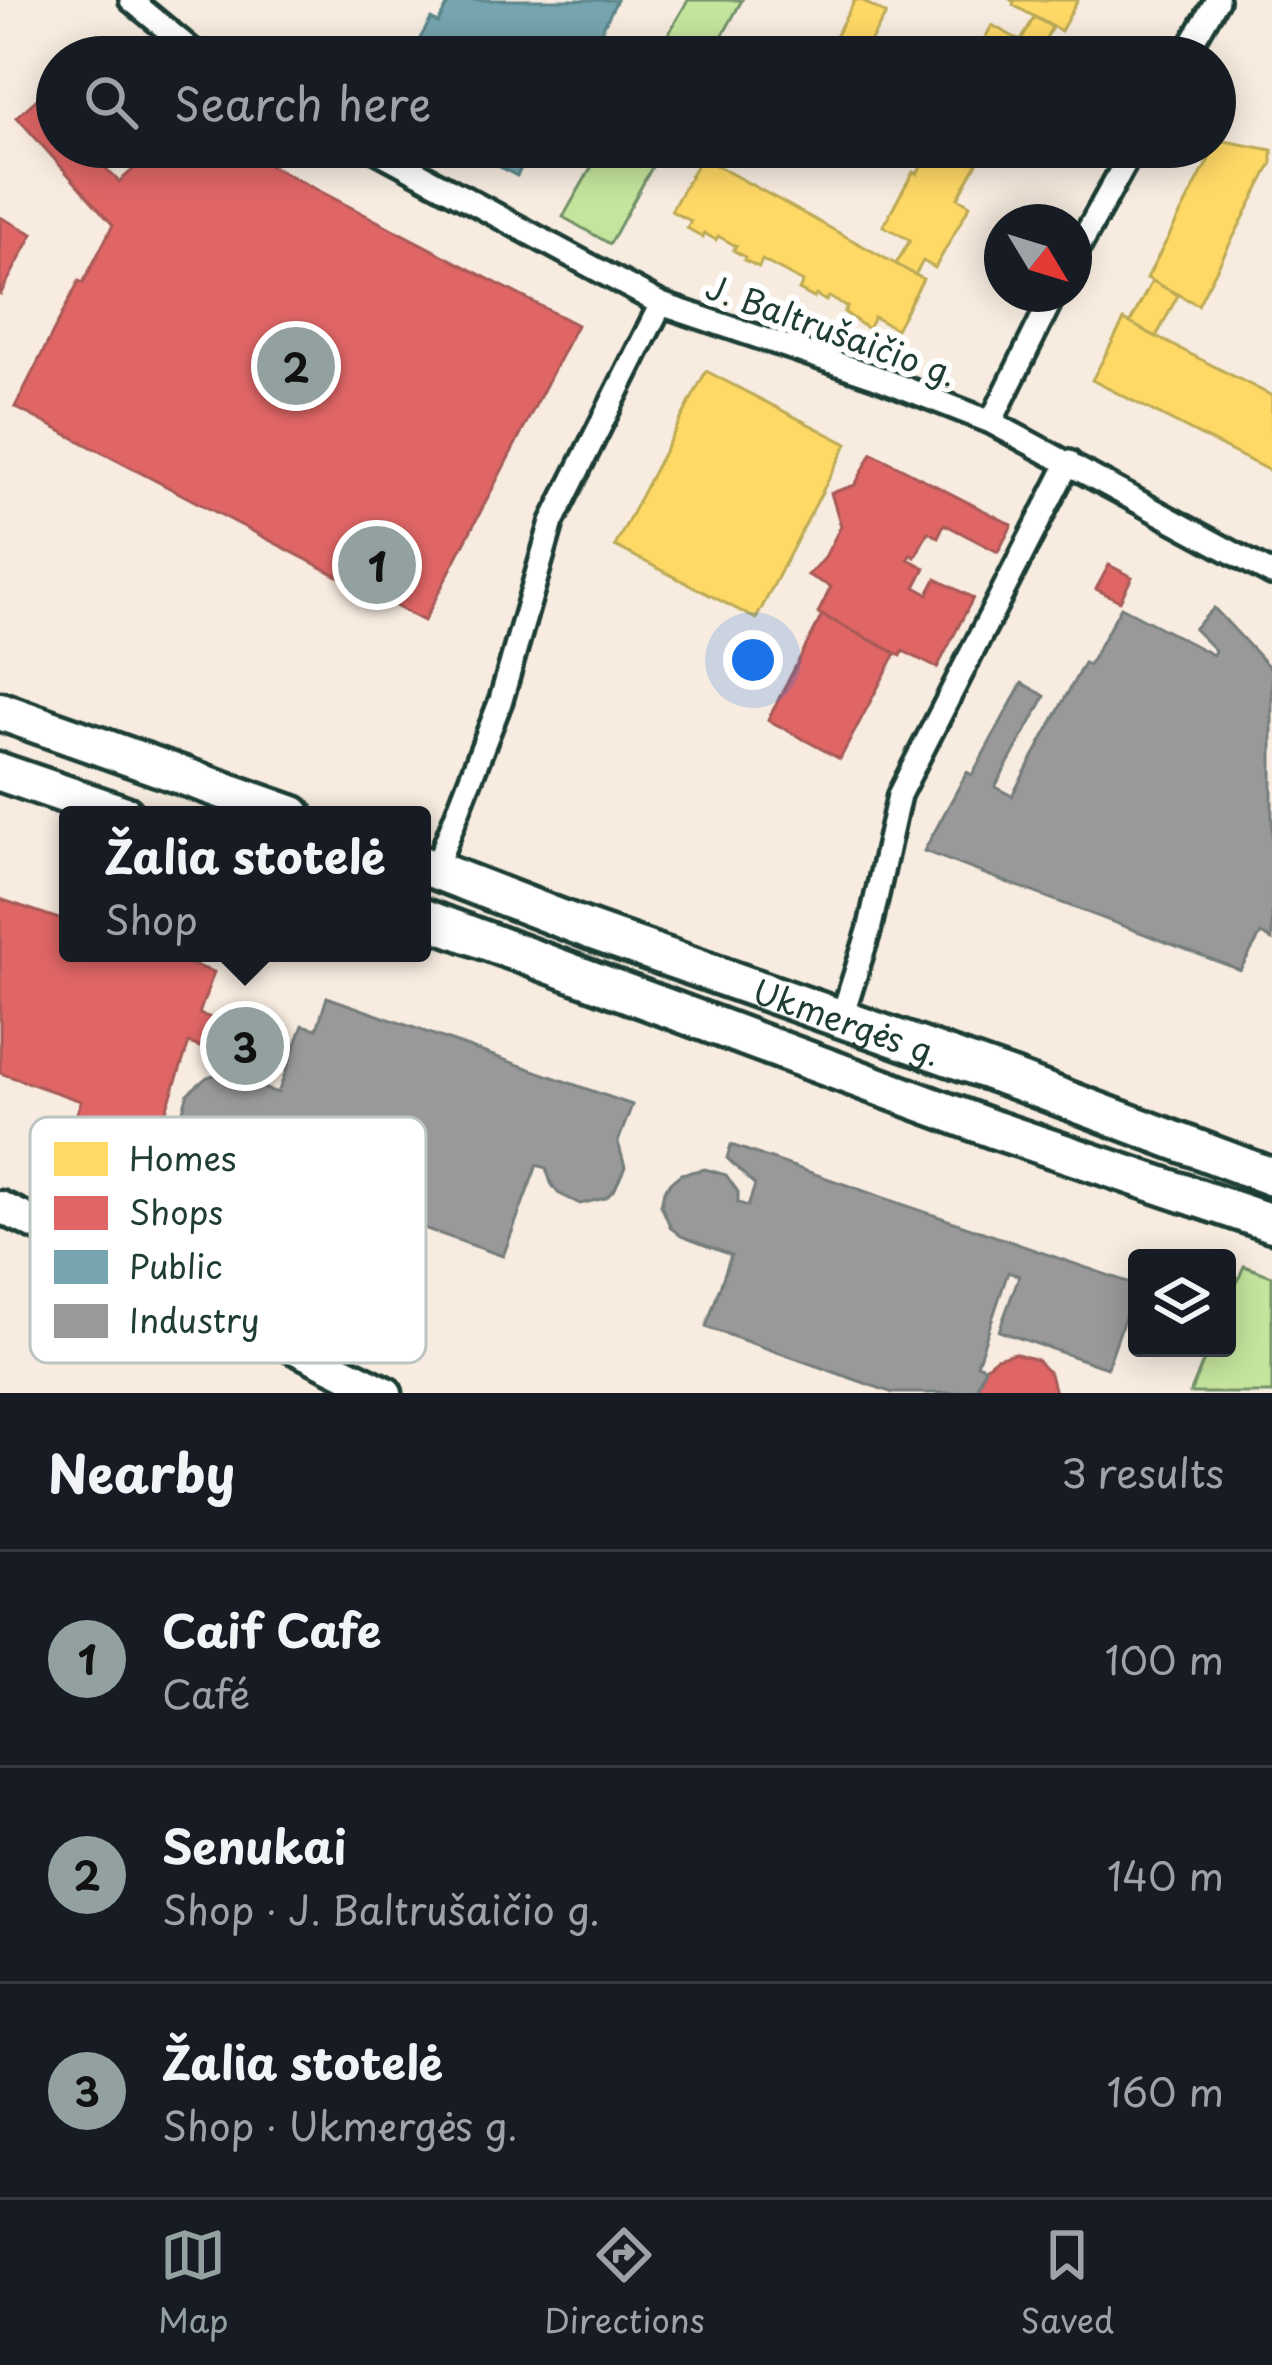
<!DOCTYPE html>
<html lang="en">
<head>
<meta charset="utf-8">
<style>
  :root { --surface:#171b24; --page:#242831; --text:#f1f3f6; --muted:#9ea1a6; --line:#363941; --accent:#92a19f }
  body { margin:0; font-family:"Playpen Sans",sans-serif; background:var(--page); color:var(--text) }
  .controls { position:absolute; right:36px; bottom:36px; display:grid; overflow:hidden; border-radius:12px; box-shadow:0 6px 30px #0003 }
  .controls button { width:108px; height:108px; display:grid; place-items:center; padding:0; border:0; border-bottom:3px solid var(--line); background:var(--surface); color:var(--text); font:60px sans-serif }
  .compass { position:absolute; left:984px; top:204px; width:108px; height:108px; border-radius:50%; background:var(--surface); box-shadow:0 6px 30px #0003; rotate:128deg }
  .you { position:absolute; left:753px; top:660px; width:42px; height:42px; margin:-30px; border:9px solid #fff; border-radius:50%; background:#1a73e8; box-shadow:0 0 0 18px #1a73e833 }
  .badge { display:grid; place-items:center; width:78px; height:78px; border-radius:50%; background:var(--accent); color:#111; font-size:39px; font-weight:700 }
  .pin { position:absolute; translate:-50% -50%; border:6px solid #fff; box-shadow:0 3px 12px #0006 }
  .popup { position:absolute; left:59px; top:806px; width:372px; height:156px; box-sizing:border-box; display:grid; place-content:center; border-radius:12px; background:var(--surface); filter:drop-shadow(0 3px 9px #0005); font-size:39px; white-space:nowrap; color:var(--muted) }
  .popup b { font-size:45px; color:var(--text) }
  .popup::after { content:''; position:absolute; left:50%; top:100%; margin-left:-24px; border:24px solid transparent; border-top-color:var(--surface) }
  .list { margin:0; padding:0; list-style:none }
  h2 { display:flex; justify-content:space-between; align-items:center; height:156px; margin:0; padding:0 48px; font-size:51px }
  h2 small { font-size:39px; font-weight:400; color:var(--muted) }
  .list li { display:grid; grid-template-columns:78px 1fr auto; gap:36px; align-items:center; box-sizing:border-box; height:216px; padding:0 48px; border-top:3px solid var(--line) }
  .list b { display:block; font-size:45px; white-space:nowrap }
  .list p { margin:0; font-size:39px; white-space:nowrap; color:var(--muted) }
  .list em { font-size:39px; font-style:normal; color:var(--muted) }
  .icon { flex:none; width:66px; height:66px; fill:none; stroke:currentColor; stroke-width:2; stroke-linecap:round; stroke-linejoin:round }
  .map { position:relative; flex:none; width:1272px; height:1393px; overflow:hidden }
  .search { position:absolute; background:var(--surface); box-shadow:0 6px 30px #0003; left:36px; right:36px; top:36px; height:132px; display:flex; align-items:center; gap:30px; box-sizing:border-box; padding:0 42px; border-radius:66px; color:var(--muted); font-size:45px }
  .sheet { height:804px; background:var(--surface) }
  nav { display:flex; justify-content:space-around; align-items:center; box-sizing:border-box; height:168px; border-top:3px solid var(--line); background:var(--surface); font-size:33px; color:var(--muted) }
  nav a { display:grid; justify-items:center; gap:6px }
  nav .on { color:var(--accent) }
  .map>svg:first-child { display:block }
</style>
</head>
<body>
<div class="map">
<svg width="1272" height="1393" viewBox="0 0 1272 1393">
  <rect width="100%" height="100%" fill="#f8ece0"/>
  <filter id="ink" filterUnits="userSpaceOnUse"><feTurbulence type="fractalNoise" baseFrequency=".00833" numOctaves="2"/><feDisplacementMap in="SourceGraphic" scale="24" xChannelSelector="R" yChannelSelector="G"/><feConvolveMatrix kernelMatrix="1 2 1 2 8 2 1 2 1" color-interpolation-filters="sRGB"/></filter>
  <g filter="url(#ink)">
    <path fill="#c5e59e" stroke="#729169" stroke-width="3" d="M688,0H742L711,57H655Z
      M603,147H663L610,244L563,217Z
      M1244,1266L1272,1276V1393H1190L1209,1348H1227V1306Z"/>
    <path fill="#ffd966" stroke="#bcaa57" stroke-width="3" d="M855,0H861L886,14L869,44L892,57H824Z
      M1011,0H1078L1061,31L1013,5L1014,2Z
      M1034,17L1052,27L1045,40L1057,47L1051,57H975L992,25L1021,41Z
      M1219,140L1272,150V163L1198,305L1147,278Z
      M902,147H986L958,198L970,205L935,268L923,261L915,275L896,264L910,240L883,226L913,172L917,174L925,160Z
      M701,157L923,279L896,329L874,317L868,329L844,312L847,307L829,297L826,301L816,295L814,298L799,290L803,282L762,260L759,267L744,260L745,257L733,250L736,246L718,236L716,240L704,233L703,237L687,228L691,221L671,211Z
      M1152,281L1178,295L1156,337L1130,323Z
      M1124,320L1272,396V472L1092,380Z
      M706,371L847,444L756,619L615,546Z"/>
    <path fill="#e06666" stroke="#a65a57" stroke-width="3" d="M38,98L57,118V147H85L119,182L158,147H235L577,325L424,621L15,407L79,281L83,283L113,225L17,117Z
      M0,217L33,234L0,295Z
      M872,453L1012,525L998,552L944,524L938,537L928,532L915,557L911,554L908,559L925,568L915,587L928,594L936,579L973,598L937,668L903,651L901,656L818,613L831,587L808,575L824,559L841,526L831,493L855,485Z
      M1109,565L1132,577L1120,601L1096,589Z
      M822,615L896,653L840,759L768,720Z
      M0,899L68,922V953H158L214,972L199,1014L217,1020L206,1049L189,1043L161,1125L144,1120L133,1149L72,1128L81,1101L0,1073Z
      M217,1020L284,1043L273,1077L205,1053Z
      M1014,1353L1037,1360L1050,1374L1055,1393H975L985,1367L996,1358Z"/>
    <path fill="#76a5af" stroke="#5c868a" stroke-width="3" d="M450,0H617L588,57H442L417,44L431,19L438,23Z
      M462,147H532L517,176Z"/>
    <path fill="#999" stroke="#747d7b" stroke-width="3" d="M1121,607L1213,655L1215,650L1194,629L1214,608L1272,670V940L1261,934L1240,970L924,851L967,772L972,775L1022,683L1045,696L995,787L1012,796L1084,663L1089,665Z
      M327,997L632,1105L618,1142L625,1167L615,1189L606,1198L580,1204L558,1193L551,1183L546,1168L537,1165L503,1256L231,1160L234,1151L216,1154L199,1147L183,1128L181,1117L188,1093L207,1077L218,1074L278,1093L303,1025L317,1029Z
      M731,1145L1136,1285L1107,1368L999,1331L1019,1276L1008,1272L977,1364L985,1367L975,1393H893L706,1327L731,1255L681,1236L671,1228L661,1205L664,1191L671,1182L681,1174L705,1169L726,1175L738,1192V1203L748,1206L755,1185L727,1158Z"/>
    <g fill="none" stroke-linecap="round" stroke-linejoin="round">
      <g stroke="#1f3d34" stroke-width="30">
        <path id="street" d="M131,0L200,57
          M1184,57L1217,0
          M370,147L661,304L874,376L991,422L1272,574
          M1074,256L1134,147
          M991,422L1054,294
          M435,870L501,700L552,522L661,304
          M841,1020L869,931L899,795L1069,462"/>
      </g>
      <g stroke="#1f3d34" stroke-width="39">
        <path id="secondary" d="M0,1207L192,1297L386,1393"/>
      </g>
      <g stroke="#1f3d34" stroke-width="45">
        <g id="highway">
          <path d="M0,711L293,815"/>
          <path d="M0,772L125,815"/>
          <path id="s1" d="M422,865L590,930L1012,1079L1272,1177"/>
          <path d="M422,917L993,1129L1272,1223"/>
        </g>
      </g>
      <use href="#street" stroke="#fff" stroke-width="21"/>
      <use href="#secondary" stroke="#fff" stroke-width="30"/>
      <use href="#highway" stroke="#fff" stroke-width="36"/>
    </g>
  </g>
  <g text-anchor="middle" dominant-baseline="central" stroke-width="12" stroke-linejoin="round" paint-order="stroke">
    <g font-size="33" fill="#1f3d34" stroke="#fff">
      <text transform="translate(832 329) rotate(20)">J. Baltrušaičio g.</text>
      <text stroke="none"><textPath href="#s1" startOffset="453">Ukmergės g.</textPath></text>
    </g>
  </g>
  <rect x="30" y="1117" width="396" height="246" rx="18" fill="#fff" stroke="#bcc5c2" stroke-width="3"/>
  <rect x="54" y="1142" width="54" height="34" fill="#ffd966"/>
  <rect x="54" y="1196" width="54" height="34" fill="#e06666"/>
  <rect x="54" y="1250" width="54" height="34" fill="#76a5af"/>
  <rect x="54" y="1304" width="54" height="34" fill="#999"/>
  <g font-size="33" fill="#1f3d34">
    <text x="129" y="1171">Homes</text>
    <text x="129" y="1225">Shops</text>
    <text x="129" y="1279">Public</text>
    <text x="129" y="1333">Industry</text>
  </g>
</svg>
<div class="controls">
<button><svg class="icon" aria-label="layers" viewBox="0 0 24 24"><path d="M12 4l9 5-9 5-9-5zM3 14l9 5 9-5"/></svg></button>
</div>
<svg class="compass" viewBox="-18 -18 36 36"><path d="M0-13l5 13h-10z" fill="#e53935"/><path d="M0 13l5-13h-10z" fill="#9ea1a6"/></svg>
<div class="you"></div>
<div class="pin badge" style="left:377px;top:565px">1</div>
<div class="pin badge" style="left:296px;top:366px">2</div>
<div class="pin badge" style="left:245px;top:1046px">3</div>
<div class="popup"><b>Žalia stotelė</b>Shop</div>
<div class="search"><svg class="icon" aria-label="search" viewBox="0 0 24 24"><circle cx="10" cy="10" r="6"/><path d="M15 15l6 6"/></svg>Search here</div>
</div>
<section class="sheet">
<h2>Nearby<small>3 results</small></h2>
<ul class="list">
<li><span class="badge">1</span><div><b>Caif Cafe</b><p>Café</p></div><em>100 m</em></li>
<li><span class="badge">2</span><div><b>Senukai</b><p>Shop · J. Baltrušaičio g.</p></div><em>140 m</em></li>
<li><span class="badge">3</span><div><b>Žalia stotelė</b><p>Shop · Ukmergės g.</p></div><em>160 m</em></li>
</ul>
</section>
<nav>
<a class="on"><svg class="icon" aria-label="map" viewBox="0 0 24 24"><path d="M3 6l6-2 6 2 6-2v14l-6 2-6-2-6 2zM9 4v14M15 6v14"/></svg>Map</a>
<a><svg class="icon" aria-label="directions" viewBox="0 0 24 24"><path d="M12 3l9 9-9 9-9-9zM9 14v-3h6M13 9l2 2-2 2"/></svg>Directions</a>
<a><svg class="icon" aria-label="saved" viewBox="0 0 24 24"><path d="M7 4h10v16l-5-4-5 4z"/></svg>Saved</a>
</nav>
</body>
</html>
